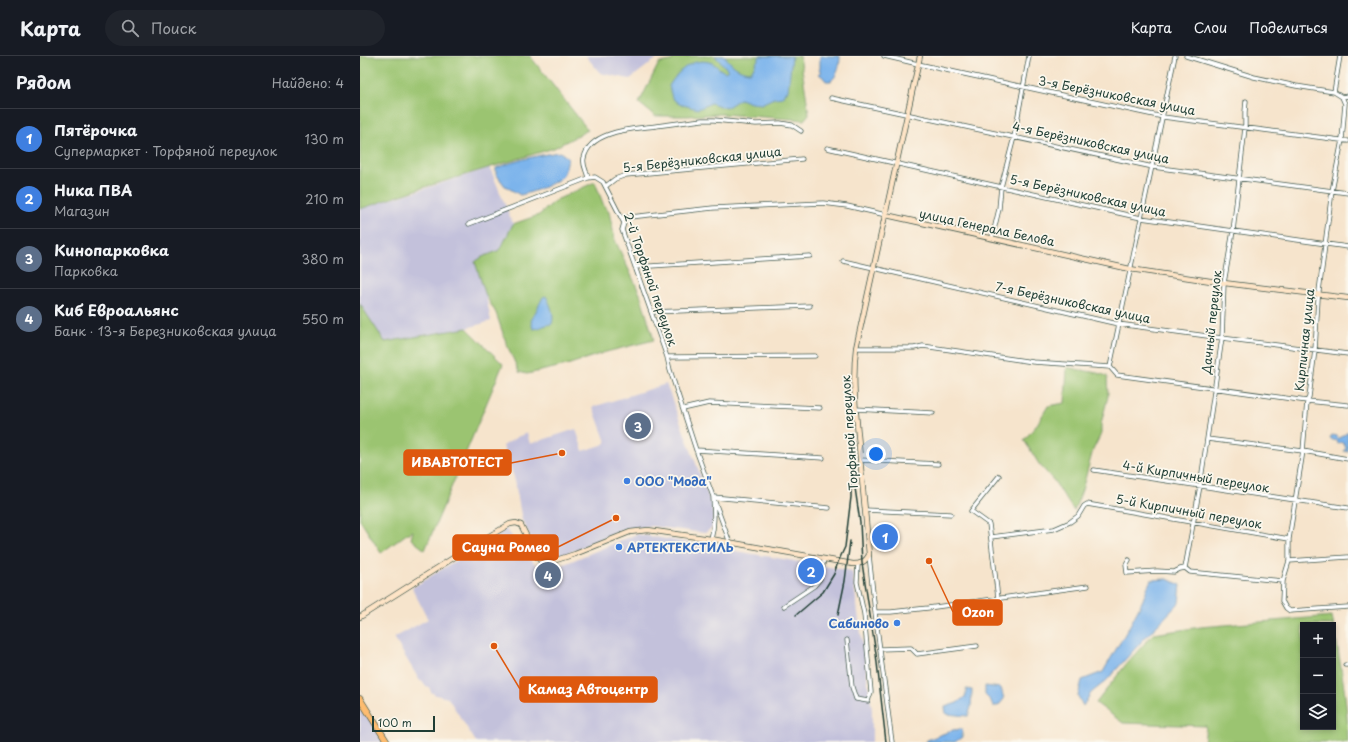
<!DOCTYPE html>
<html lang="ru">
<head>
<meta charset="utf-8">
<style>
  :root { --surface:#171b24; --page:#20242c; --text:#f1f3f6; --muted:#9ea1a6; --line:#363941; --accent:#c8321e }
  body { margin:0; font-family:"Playpen Sans",sans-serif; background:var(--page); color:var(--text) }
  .controls { position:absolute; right:12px; bottom:12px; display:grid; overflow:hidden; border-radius:0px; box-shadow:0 2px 6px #0003 }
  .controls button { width:36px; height:36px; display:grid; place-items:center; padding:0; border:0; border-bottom:1px solid var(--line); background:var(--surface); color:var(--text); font:20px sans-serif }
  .scale { position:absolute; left:12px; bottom:10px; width:63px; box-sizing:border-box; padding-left:4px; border:2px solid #1f3d34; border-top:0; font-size:11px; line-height:14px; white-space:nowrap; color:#1f3d34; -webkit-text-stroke:3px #fbf7ec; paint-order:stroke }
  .you { position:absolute; left:516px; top:398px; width:14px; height:14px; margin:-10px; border:3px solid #fff; border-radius:50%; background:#1a73e8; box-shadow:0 0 0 6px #1a73e833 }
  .badge { display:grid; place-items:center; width:26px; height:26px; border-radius:50%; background:var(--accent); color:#fff; font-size:13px; font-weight:700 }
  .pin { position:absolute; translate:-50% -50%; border:2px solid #fff; box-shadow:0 1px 4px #0006 }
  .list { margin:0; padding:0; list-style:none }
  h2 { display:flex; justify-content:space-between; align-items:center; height:52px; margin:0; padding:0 16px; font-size:17px }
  h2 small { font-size:13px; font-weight:400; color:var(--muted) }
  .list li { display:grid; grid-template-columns:26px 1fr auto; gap:12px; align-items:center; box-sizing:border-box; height:60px; padding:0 16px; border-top:1px solid var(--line) }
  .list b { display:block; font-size:15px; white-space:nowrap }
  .list p { margin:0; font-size:13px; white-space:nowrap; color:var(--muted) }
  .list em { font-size:13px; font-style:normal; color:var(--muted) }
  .icon { flex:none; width:22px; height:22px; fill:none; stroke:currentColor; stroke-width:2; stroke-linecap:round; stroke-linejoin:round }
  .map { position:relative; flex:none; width:988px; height:686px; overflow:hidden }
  header { display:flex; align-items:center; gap:24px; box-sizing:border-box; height:56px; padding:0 20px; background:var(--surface); border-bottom:1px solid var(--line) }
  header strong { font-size:19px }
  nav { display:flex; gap:22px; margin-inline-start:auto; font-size:14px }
  .search { width:280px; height:36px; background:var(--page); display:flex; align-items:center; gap:10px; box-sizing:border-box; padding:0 14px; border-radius:22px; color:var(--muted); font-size:15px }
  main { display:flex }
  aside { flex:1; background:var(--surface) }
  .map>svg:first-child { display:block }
</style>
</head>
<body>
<header>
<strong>Карта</strong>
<div class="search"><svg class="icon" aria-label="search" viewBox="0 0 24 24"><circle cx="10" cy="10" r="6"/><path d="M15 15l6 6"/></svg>Поиск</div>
<nav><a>Карта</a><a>Слои</a><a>Поделиться</a></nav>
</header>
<main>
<aside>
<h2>Рядом<small>Найдено: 4</small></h2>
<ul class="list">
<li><span class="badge" style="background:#3f7fe0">1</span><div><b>Пятёрочка</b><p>Супермаркет · Торфяной переулок</p></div><em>130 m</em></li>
<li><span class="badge" style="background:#3f7fe0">2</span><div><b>Ника ПВА</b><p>Магазин</p></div><em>210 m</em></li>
<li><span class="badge" style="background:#5c6f8a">3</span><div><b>Кинопарковка</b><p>Парковка</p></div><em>380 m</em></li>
<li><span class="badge" style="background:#5c6f8a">4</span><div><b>Киб Евроальянс</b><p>Банк · 13-я Березниковская улица</p></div><em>550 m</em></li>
</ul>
</aside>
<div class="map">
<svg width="988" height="686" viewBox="0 0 988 686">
  <rect width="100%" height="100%" fill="#fbf7ec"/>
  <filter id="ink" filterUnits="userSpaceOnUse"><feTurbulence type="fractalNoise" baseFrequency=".025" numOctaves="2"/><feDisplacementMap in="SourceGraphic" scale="8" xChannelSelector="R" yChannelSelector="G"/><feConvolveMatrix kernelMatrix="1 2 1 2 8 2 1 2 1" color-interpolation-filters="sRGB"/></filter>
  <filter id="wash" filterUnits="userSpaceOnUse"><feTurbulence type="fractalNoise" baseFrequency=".012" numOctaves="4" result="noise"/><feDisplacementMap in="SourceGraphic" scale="16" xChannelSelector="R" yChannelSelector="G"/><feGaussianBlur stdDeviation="0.9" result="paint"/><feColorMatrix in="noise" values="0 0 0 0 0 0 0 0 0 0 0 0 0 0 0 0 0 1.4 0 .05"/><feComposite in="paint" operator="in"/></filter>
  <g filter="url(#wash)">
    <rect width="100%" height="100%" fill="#f6e4cc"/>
    <path fill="#c3c1db" d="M226,0H300L270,23L240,17Z
      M130,112L153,168L142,190L138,195L122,201L115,206L126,240L131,265L107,272L25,286L0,248V153Z
      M306,328L352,450L353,463L352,472L345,477L291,470L263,474L208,497L185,505L182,504L162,464L154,421L143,390L157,381L167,377L170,388L216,373L223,395L242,389L246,386L233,351Z
      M146,473L176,509L180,518L277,478L492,515L512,654V686H116L88,642L76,639L71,636L69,631L66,630L63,626L60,625L34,582L68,563L52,532Z
      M0,646L25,686H0Z"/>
    <path fill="#9bc471" stroke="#5d8052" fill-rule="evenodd" d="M0,0H170L228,74L194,92L65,131L0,153Z
      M315,0H440L449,58L444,64L362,58L327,60H295L279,47L299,7L311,5Z
      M235,126L244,150L249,156L255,184L280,238L294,284L246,296L207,309L167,318L159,316L147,289L136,257L126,240L115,206L122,201L138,195L142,190L153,168L179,159L196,144Z
      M0,248L25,286L107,272L143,308L65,494L51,483L53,475L48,477L21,497L0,464Z
      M707,311C721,315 734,315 747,320L748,340L741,368V378L733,394L722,434L714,455L694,425L679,408L664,384L676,370L688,350L705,347Z
      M972,560C979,601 988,643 988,686H844L846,670L763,667L736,647L767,607L793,578L841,571ZM943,569H973V671H943Z"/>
    <path fill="#7cb4ec" stroke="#4e7890" d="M355,0H365C371,9 379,16 391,16L400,0H432L428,35L424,37L423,41L414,42L401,48L391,47L380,43L366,52L351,47L338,53L319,48L312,42L309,30C318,15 333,0 352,7C357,9 359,14 365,16L368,14Z
      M460,0H480C480,9 478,19 471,25H466L462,20L460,19L459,17L462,16L459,14L460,12Z
      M200,96L208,102C207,107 206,112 204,117C200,127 171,137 160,139L145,130L136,118V112C157,104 178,99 200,96Z
      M186,240C190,248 195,259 192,268C185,268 180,273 173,273L171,265L183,241Z
      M988,376V396L984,395L986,392L984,388L982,386L978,388L977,385L970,383L972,379L977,380L978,383Z
      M807,523L821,529L819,547L782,585L746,625L731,637L723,650L718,640L722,624L743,616C755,594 769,573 780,550C785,541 786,532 791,524Z
      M625,630L641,632L644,643L638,650H633L631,645L625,639Z
      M606,633L612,634L611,651L608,660L586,658L585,651L597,647L606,640Z
      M602,673V681L595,686H566L567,684L593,674Z"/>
  </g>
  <g filter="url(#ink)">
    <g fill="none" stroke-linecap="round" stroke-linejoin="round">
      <g stroke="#3f564b" stroke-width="5">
        <path id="street" d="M524,0L558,8L803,61L988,85
          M826,0L894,21L936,30L974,36L982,41L988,40
          M974,36L980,0
          M982,41L985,48L982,84L972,135L958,243L955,294L949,341L947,345L943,395L929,483V505L923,525L922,545L926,552L930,555L988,551
          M471,42L793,111L988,137
          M467,92L781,162L988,191
          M228,122C227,115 222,109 224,102C230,74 274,73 296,70C311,68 326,66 342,64H354L396,68L420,67L432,69L441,75
          M246,130L255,123L266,119L442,103
          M261,162L353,152L463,147L487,150L526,159
          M109,168L228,122L235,121L243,126L264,167L262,174L307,301L310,314L336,394L370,487
          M632,182L639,153L641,131L654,81L669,0
          M483,205L758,268L862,282L988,298
          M275,211L450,200
          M291,256L450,250
          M496,292H554L563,290L673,306L750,311
          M307,301L455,300
          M750,311L815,0
          M750,311L757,319L947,345L988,349
          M323,353L349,347L460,352
          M495,353L573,357
          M847,383L943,395L988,403
          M336,394L463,402
          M500,404L578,408
          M734,414L988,452
          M505,454L591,458
          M631,481L694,473L710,466L718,460L724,450L727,448L929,483
          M351,483C355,469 354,456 353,441L469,452
          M509,499L515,556L532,686
          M769,504L766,509L767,517L797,515L814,516L820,513L825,512L830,516L923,525
          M929,505L988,501
          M825,512L840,430L862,282L864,227L873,175L885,72V56L886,45
          M638,542L629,468L611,455L639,420
          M424,550L454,530L460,523L464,503
          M515,556H531L568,552L728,530
          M487,584L492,631L496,643L508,645L511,636L504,558L497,526L498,508
          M520,593L551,592L557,598L617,590
          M985,609H988"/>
      </g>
      <g stroke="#3f564b" stroke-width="6">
        <path id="secondary" d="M526,159L770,213L864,227L988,242
          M0,561L112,490L150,468L156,467L161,469L177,501L183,507L190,506L215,498L270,476L288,474L351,483L493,508C501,508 505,506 509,499C506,462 502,426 499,389C496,357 492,325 496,292L560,0"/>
      </g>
      <g stroke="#3f564b" stroke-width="7">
        <path id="primary" d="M0,643L27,686"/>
      </g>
      <use href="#street" stroke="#fff" stroke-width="3.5"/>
      <use href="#secondary" stroke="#fee4c6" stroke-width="4.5"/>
      <use href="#primary" stroke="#fdbc70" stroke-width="5.5"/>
      <path stroke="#1f3d34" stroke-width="1.5" d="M494,425L500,466L502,507L516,598L526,686
        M436,559L463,536L474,518L478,506L485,491L491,441V394
        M478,559L485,525L490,485"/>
    </g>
  </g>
  <g fill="#3f7fe0" stroke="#fbf7ec" stroke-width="1.5">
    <circle cx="267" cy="425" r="4"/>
    <circle cx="259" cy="491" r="4"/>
    <circle cx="537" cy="567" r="4"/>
  </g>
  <g text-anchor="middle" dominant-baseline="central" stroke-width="3.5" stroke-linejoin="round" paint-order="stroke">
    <g font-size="12" fill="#1f3d34" stroke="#fbf7ec">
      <text transform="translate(757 39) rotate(11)">3-я Берёзниковская улица</text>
      <text transform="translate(731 86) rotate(12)">4-я Берёзниковская улица</text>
      <text transform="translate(342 103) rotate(-6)">5-я Берёзниковская улица</text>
      <text transform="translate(728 139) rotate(12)">5-я Берёзниковская улица</text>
      <text transform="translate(627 171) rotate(12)">улица Генерала Белова</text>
      <text transform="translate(291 223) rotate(71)">2-й Торфяной переулок</text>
      <text transform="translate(713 246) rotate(12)">7-я Берёзниковская улица</text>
      <text transform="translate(851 266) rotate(-84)">Дачный переулок</text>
      <text transform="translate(944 284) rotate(-84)">Кирпичная улица</text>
      <text transform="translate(489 377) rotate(-94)">Торфяной переулок</text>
      <text transform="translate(836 420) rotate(9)">4-й Кирпичный переулок</text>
      <text transform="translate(829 455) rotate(10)">5-й Кирпичный переулок</text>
    </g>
    <g font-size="12" font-weight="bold" fill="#366cbe" stroke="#fbf7ec" text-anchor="start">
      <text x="275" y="425">ООО "Мода"</text>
      <text x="267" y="491">АРТЕКТЕКСТИЛЬ</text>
      <text x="529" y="567" text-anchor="end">Сабиново</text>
    </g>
  </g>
  <path fill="none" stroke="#de580e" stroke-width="1.5" d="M202 397L151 407M256 462L198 491M569 505L593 556M134 590L160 633"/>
  <g fill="#de580e" stroke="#fbf7ec" stroke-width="1.5">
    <circle cx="202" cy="397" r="4"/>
    <circle cx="256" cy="462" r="4"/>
    <circle cx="569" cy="505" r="4"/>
    <circle cx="134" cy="590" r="4"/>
  </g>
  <g fill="#de580e" stroke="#de580e" stroke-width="1.5">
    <rect x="44" y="394" width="107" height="25" rx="4"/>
    <rect x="93" y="479" width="105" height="25" rx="4"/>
    <rect x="593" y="544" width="49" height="25" rx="4"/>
    <rect x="160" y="621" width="137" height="25" rx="4"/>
  </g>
  <g font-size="13" text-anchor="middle" font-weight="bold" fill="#fff">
    <text x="97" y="411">ИВАВТОТЕСТ</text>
    <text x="146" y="496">Сауна Ромео</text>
    <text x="618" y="561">Ozon</text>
    <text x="228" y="638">Камаз Автоцентр</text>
  </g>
</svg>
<div class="controls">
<button>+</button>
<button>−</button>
<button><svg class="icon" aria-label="layers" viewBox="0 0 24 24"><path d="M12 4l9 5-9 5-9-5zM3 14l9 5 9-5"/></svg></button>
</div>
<div class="scale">100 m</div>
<div class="you"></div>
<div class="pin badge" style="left:525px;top:481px;background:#3f7fe0">1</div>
<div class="pin badge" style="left:451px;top:515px;background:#3f7fe0">2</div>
<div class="pin badge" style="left:278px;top:370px;background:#5c6f8a">3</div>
<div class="pin badge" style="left:188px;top:519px;background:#5c6f8a">4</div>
</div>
</main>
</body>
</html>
